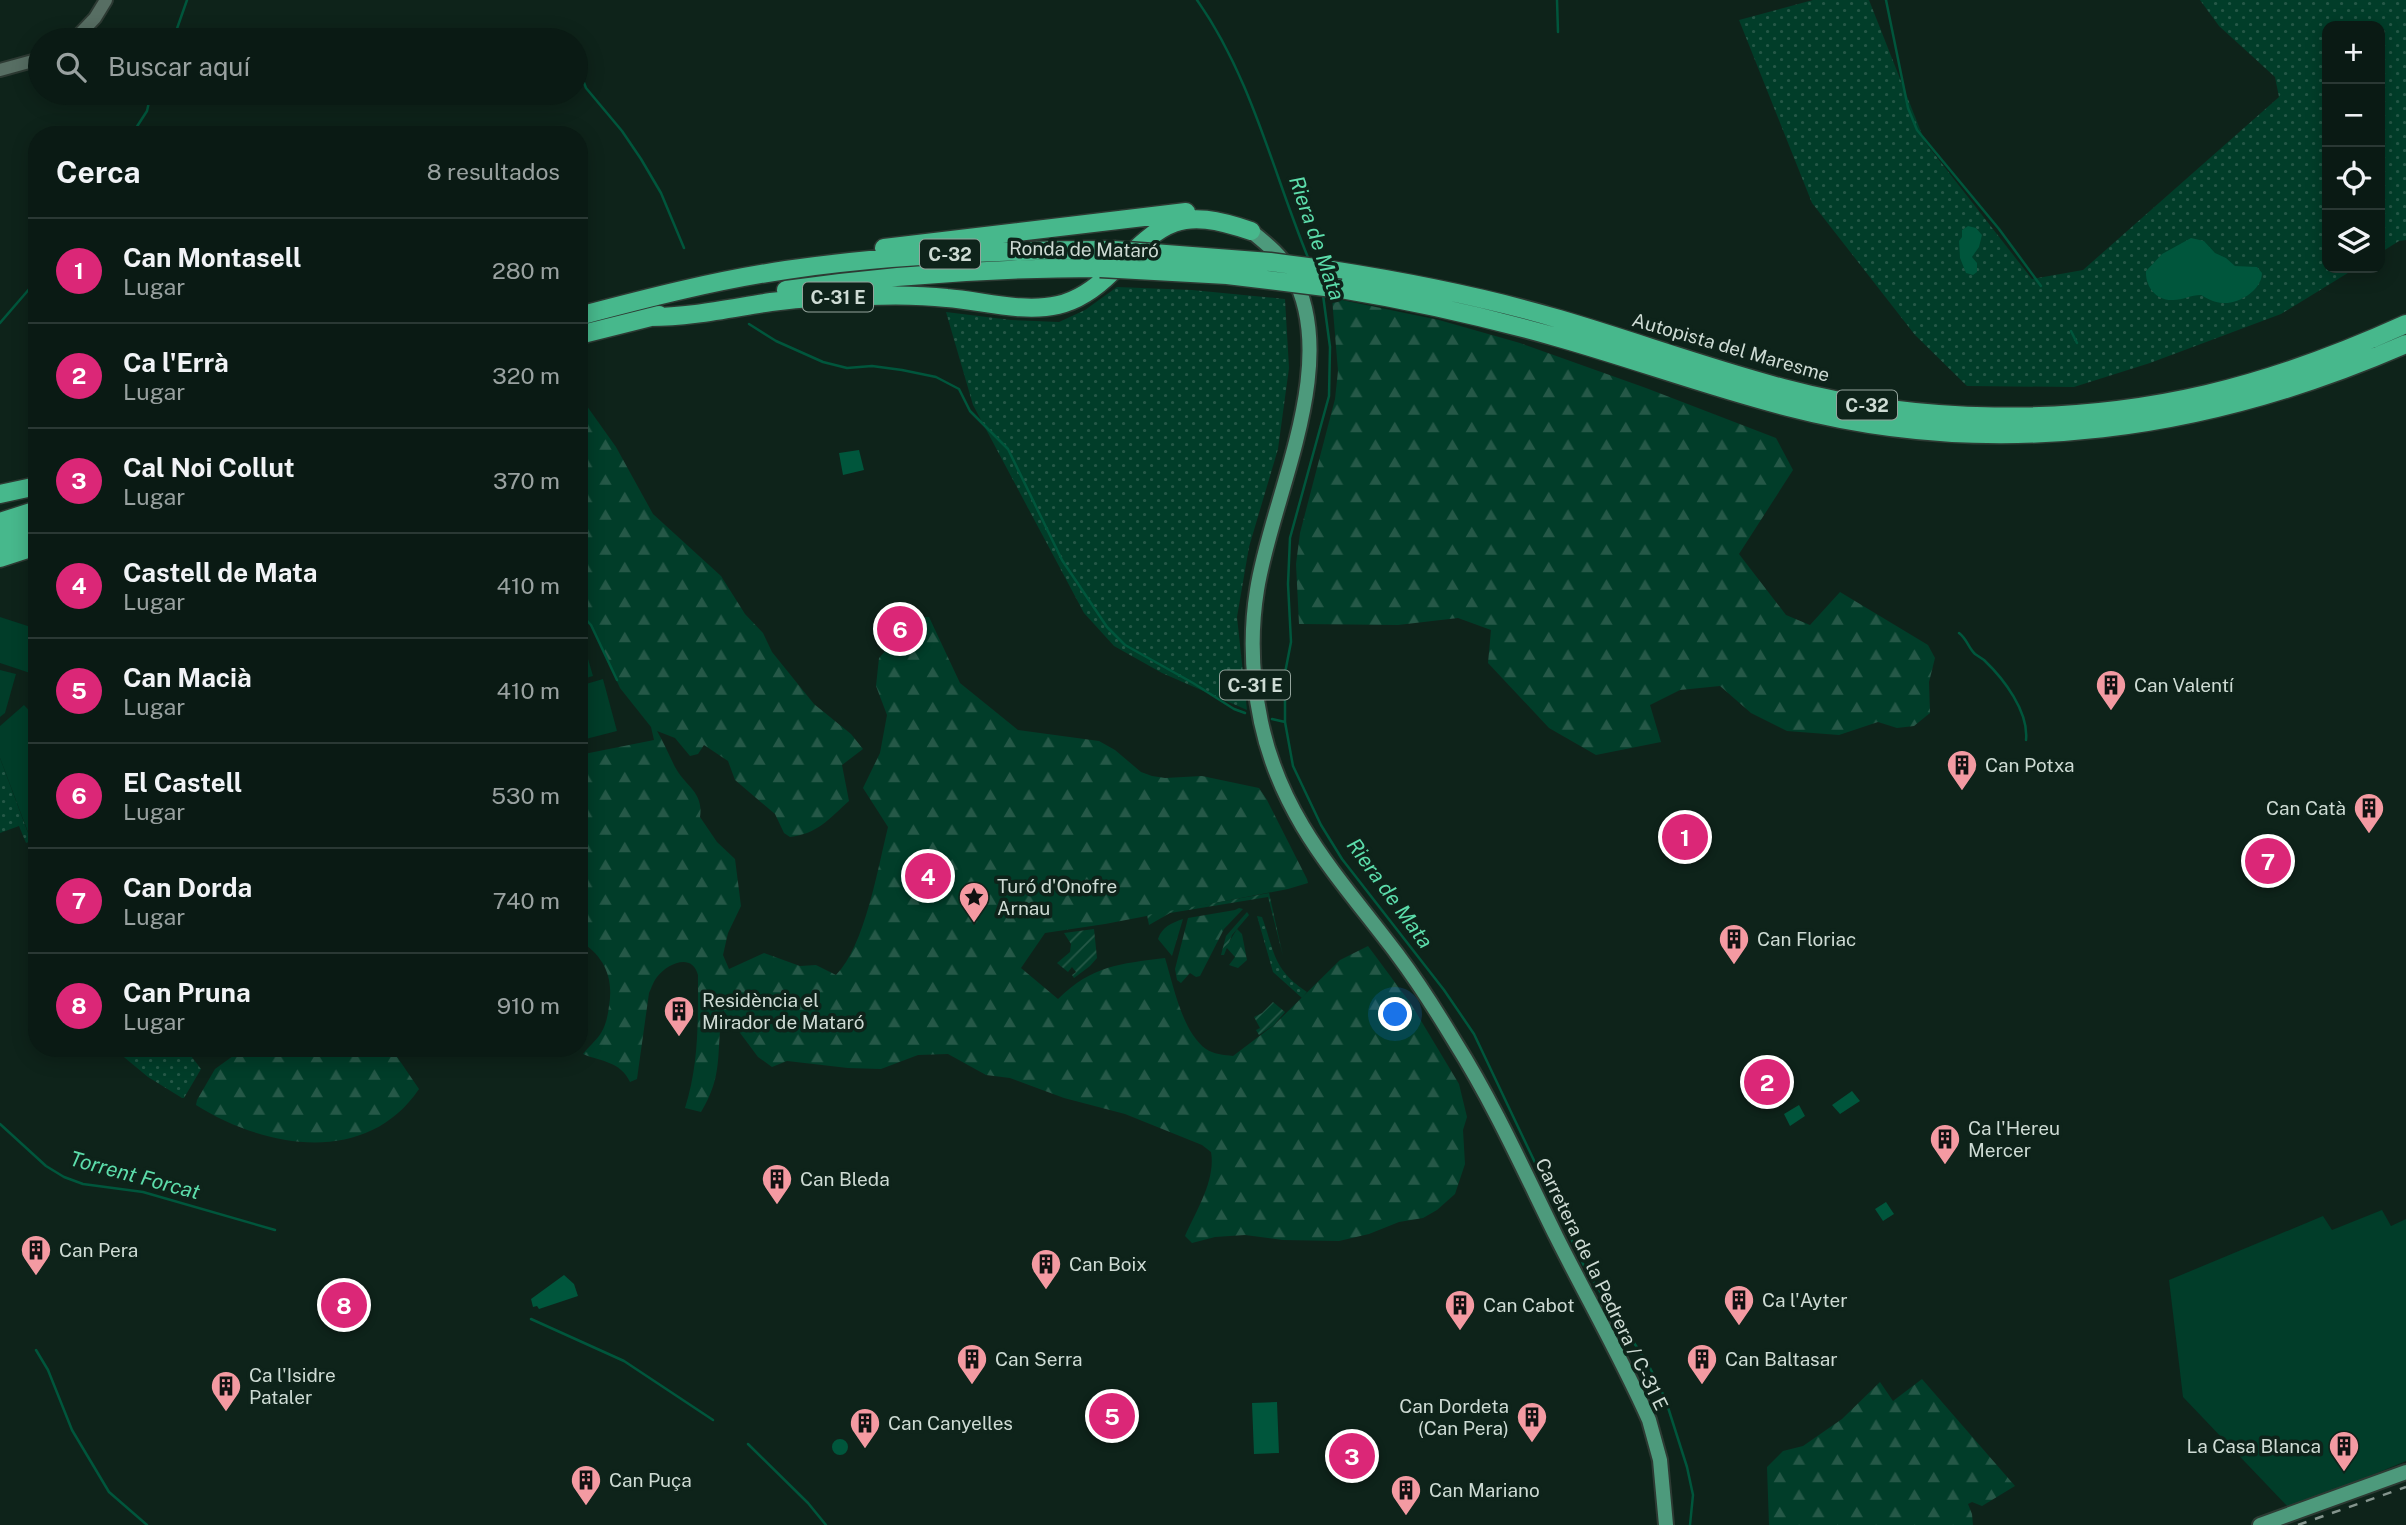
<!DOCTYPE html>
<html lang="es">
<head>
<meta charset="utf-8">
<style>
  :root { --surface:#0a1a14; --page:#13231d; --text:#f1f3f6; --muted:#99a1a0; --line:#2a3834; --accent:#db2777 }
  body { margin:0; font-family:"Public Sans",sans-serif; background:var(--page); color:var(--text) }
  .controls { position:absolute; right:21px; top:21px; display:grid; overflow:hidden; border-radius:14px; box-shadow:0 4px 18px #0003 }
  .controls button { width:63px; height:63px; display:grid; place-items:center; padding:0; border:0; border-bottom:2px solid var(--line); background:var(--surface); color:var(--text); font:35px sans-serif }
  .you { position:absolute; left:1396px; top:1015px; width:24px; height:24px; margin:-18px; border:5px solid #fff; border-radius:50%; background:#1a73e8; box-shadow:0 0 0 10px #1a73e833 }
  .badge { display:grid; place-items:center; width:46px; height:46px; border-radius:50%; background:var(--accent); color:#fff; font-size:23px; font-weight:700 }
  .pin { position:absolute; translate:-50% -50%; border:4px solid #fff; box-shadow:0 2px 7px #0006 }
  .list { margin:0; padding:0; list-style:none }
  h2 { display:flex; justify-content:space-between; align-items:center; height:91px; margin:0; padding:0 28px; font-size:30px }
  h2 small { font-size:23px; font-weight:400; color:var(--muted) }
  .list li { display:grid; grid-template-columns:46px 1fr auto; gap:21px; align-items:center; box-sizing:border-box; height:105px; padding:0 28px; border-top:2px solid var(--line) }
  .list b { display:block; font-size:26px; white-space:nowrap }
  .list p { margin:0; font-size:23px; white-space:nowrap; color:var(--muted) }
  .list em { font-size:23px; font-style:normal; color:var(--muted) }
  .icon { flex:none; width:38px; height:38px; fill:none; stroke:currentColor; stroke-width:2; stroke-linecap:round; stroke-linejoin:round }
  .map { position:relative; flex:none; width:2406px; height:1525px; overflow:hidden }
  .search { position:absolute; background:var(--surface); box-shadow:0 4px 18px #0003; left:28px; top:28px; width:560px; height:77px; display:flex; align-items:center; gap:18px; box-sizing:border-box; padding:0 24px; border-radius:38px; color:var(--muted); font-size:26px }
  .panel { position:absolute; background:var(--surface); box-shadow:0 4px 18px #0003; left:28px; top:126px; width:560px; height:931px; border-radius:28px }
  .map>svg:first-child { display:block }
</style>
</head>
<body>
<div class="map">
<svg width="2406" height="1525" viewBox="0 0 2406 1525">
  <defs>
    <pattern id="grass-dots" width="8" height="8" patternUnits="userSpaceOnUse" patternTransform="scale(1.75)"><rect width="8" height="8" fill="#013d29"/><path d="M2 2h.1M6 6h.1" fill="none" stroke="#255847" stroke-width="1.8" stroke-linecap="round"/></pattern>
    <pattern id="forest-firs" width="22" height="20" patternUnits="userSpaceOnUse" patternTransform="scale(1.75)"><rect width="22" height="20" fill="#013d29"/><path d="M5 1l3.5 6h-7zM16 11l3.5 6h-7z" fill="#255847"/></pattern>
    <pattern id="garden-furrows" width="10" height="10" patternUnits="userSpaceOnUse" patternTransform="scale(1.75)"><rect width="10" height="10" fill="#013d29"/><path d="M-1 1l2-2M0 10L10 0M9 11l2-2" fill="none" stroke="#255847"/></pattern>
  </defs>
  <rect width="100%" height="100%" fill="#0e231a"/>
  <path fill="url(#grass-dots)" d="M1813,0H1869L1925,142L2032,279L2083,270L2279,97L2275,77L2219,26L2200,0H2406V240L2399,241L2380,253V26H2327V268H2356L2281,314L2150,363L2074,387L1967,386L1915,335L1812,203L1739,20Z
    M1117,287L1192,290L1285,299L1289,368L1278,449L1249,547L1237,617L1247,710L1162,673L1114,646L1084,613L973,405L946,312L1011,320L1059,322L1085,310Z
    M0,758L31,841L26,843L19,826L0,833Z
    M1257,916L1262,917C1275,952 1272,969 1307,992L1302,998L1273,972Z
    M113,1048H185L201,1069L184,1098H182L148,1077Z"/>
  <path fill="url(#forest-firs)" d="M1332,298L1439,320L1520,343L1646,388L1776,438L1793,470L1739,554L1786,615L1810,625L1840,592L1928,645L1935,658L1929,682L1930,713L1914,726L1897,728L1878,722L1839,735L1787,731L1751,713L1720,686L1680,690L1650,705L1661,742L1596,755L1549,728L1488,663L1491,630L1458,618L1398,625L1299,624L1296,564L1300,533L1335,399L1338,371Z
    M579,395L616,447L653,514L721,576L745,614L763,633L772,652L814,704L851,734L863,749L842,765L849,801C829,819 817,834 790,837L784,833L775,814L735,780L728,761L704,745L698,754L690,756L675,738L657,731C664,743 669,755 675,767C685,786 704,792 700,817L717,842L735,859L741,906L728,933L723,955L729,969L764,953L800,966L816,965L836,975C865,946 878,867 888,827L863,788L880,753L887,715L876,686L879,658L902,632L906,634L910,629L916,634L923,625V617H929L960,683L1018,730L1099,741L1115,750L1141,772L1152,776L1165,778L1202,776L1259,788L1267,800L1307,879L1308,883L1288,889L1105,924L1045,933L1021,968L1058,999C1093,965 1119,964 1165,958C1173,984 1182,1032 1206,1049C1213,1054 1224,1055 1233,1056L1274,1025L1340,960L1368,946L1411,1004L1459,1084L1467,1117L1463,1130L1465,1164L1455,1194L1437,1210L1423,1218L1399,1222L1369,1234L1339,1241L1283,1240L1245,1235L1215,1237L1192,1243L1185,1236C1196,1211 1216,1180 1211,1152L1202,1145L1125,1114L1064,1098L1010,1078L986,1075L948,1054L918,1055L881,1069L848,1068L787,1061L772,1067L758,1057L723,1010C715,1050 725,1073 701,1112L685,1108C699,1064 698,1021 698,975C692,952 667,964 657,977C653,982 652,987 649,993L637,1079L630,1082C620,1061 602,1062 583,1054C588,1047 596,1041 601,1033C606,1025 608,1015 609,1006C614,977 604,956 579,940V755L654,740L651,727L620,688L591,625L579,612Z
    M1239,908L1243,909L1224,929L1200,976L1196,977L1190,973L1181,983L1177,980L1175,969L1188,918L1235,910Z
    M1183,919L1172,956L1158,939C1162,927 1171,923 1183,919Z
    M1237,929L1242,934L1247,960L1238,968L1229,965L1235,957L1226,947Z
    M244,1048H391L419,1089C367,1166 266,1149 196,1105L197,1100L215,1069Z
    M1922,1379L2015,1486L1982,1506L1972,1502L1968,1504L1972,1514L1973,1525H1769L1767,1467L1783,1451L1803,1446L1842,1419L1880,1382L1893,1401Z"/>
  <path fill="#013d29" d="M0,617L37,629L36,675L0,663Z
    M579,628L593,676L579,680Z
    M0,670L16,674L5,713L0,717Z
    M603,679L617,731L582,740L579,731V686Z
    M24,705L37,719V856L0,758V726Z
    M2382,1210L2391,1226L2406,1219V1461L2341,1488L2288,1507L2183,1397L2169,1280L2323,1216L2332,1230Z"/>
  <path fill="url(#garden-furrows)" d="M1269,893L1283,956L1268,897L1170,913L1149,925L1147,915Z
    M1247,912L1249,915L1232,935L1224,955H1221L1226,936Z
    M1094,929L1097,958L1090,966L1074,978L1072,975L1076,972L1072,967L1068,972L1057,963L1070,952L1071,944L1064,933Z
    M1273,1002L1285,1012L1274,1025L1259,1035L1256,1030L1260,1028L1254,1017L1262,1013Z"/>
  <path fill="#00563c" d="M1968,226L1976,228L1982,235L1979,247L1972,257L1977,263V272L1973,275L1966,273L1960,258L1959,241L1962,237V230Z
    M2191,238L2204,241L2215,253L2226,258L2235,266L2257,267L2262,273C2262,290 2239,304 2223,303C2215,303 2208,299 2201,295C2191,295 2183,300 2173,300C2156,301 2145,286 2146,271L2162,254Z
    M859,450L864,470L843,475L839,453Z
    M1852,1091L1860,1101L1840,1114L1832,1105Z
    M1799,1105L1805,1116L1790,1126L1784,1114Z
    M1886,1202L1894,1214L1883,1221L1875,1209Z
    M564,1275L574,1284L578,1296L539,1309L537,1306L533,1307L531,1299Z
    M1277,1402L1279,1453L1254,1454L1252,1403Z
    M832 1447a8 8 0 1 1 16 0a8 8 0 1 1-16 0Z"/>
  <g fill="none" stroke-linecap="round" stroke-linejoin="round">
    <path stroke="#00563c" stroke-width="2.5" d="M1197,0C1252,78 1273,173 1309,260
      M1557,0L1558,32
      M1886,0L1908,108L1917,130L1999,229L2041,286
      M173,40L187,0
      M576,62L586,88L622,131L641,159L661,193L684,248
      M135,135L136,128L147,111L151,93
      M1323,295L1330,347L1329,396L1290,538L1288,584L1291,642L1285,673V722L1293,766L1321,825L1342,859L1444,990L1474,1034L1586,1270L1648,1364L1665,1398L1687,1467L1693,1495L1690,1525
      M0,323L37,280
      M749,324L776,341L823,362L847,368L872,366L902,370L936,377L959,389L970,411L1008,449L1062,560L1107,627L1125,645L1193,683L1234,709L1245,713
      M2071,331L2077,343
      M579,612L591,625L617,680
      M1959,633C1967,639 1968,647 1975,654C1978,656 1981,658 1984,660C2004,679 2029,712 2026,740
      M1272,719L1285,722
      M0,1124L46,1166L64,1177L83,1184L143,1192L275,1230
      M531,1319L624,1361L713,1420
      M36,1350L48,1370L72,1430L109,1492L147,1525
      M748,1444L808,1503L826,1525"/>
    <g stroke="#2d3a33" stroke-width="16">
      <path id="secondary" d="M74,40L95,18L106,0
        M0,70L40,59"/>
    </g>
    <g stroke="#2d3a33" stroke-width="18">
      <path id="primary" d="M1251,231C1267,244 1282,256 1292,274C1342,364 1271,498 1257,590C1250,633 1252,679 1261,722C1282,820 1339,877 1397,954C1418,982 1437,1012 1455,1042C1494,1104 1524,1171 1556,1236C1587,1298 1621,1357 1649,1420L1660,1460L1666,1525
        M2260,1525L2406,1472"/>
    </g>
    <g stroke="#2d3a33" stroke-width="21">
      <path id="highway" d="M884,248L1186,212
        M1331,270C1408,282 1485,297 1559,319C1634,341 1707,368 1783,388C1918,424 2070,426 2207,394C2275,378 2342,353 2406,324
        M1341,289C1414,301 1485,317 1556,337C1634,359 1710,387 1788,407C1999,462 2209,430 2406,344
        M786,290C890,275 994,268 1100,268
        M579,316C647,298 717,280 786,270C895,254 1005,250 1114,250
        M650,317C691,317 731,308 771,302C803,298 835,296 867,296C894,295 921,295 947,298C983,301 1023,313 1058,305C1080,300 1097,287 1112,272C1164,221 1178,206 1251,231
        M579,335L659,315
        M0,494L37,486
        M0,522L37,510
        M0,540L37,529
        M0,558L37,546"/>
    </g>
    <use href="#secondary" stroke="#576e63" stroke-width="12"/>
    <use href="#primary" stroke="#4d9a7c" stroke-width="14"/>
    <use href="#highway" stroke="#47b88c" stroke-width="18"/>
    <path stroke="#84948d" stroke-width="2.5" stroke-dasharray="9 9" stroke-linecap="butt" d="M2298,1525L2406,1487"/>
    <g stroke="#2d3a33" stroke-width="21" stroke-linecap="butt">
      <path id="highway-bridge" d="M1114,250L1270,262L1331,270
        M1100,268L1227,275L1341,289"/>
    </g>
    <use href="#highway-bridge" stroke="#47b88c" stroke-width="18"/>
  </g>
  <defs>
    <g id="building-pin" transform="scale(1.575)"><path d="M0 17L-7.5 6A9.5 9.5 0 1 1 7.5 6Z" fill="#f49aa2" stroke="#0e231a"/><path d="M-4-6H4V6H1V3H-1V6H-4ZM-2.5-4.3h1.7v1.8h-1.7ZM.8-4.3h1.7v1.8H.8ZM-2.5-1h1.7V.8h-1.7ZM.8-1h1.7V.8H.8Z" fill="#111"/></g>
    <g id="sight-pin" transform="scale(1.575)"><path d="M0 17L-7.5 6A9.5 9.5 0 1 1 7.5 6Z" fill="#f49aa2" stroke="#0e231a"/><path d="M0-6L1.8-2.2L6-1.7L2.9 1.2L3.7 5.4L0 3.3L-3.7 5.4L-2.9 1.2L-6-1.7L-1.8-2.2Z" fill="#111"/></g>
  </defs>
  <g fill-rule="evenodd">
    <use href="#building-pin" x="2111" y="685"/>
    <use href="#building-pin" x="1962" y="765"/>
    <use href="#building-pin" x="2369" y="808"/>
    <use href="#sight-pin" x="974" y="897"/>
    <use href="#building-pin" x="1734" y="939"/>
    <use href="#building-pin" x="679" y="1011"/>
    <use href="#building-pin" x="1945" y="1139"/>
    <use href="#building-pin" x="777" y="1179"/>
    <use href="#building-pin" x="36" y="1250"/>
    <use href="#building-pin" x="1046" y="1264"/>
    <use href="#building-pin" x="1739" y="1300"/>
    <use href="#building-pin" x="1460" y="1305"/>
    <use href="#building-pin" x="972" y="1359"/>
    <use href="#building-pin" x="1702" y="1359"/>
    <use href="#building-pin" x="226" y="1386"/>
    <use href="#building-pin" x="1532" y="1417"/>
    <use href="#building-pin" x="865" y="1423"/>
    <use href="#building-pin" x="2344" y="1446"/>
    <use href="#building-pin" x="586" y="1480"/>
    <use href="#building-pin" x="1406" y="1490"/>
  </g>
  <g text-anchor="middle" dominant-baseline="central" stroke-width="7" stroke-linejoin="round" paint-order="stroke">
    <g fill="#0e231a" stroke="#94a49c" stroke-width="2">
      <rect x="920" y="239.5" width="60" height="29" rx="5"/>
      <rect x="803" y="282.5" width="70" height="29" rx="5"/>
      <rect x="1837" y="390.5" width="60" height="29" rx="5"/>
      <rect x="1220" y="670.5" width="70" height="29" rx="5"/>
    </g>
    <g font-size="18" font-weight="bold" fill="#cedbd4">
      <text x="950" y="254">C-32</text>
      <text x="838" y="297">C-31 E</text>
      <text x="1867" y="405">C-32</text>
      <text x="1255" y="685">C-31 E</text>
    </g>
    <g font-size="19" fill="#cedbd4" stroke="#0e231a">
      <text transform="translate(1084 249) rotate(1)">Ronda de Mataró</text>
      <text transform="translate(1731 347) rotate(16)">Autopista del Maresme</text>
      <text transform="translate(1602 1284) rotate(64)">Carretera de la Pedrera / C-31 E</text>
    </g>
    <g font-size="19" fill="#cedbd4" stroke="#0e231a" text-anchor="start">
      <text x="2134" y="685">Can Valentí</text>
      <text x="1985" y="765">Can Potxa</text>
      <text x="2346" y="808" text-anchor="end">Can Catà</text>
      <text x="997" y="886">Turó d'Onofre<tspan x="997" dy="22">Arnau</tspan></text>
      <text x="1757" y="939">Can Floriac</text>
      <text x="702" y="1000">Residència el<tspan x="702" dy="22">Mirador de Mataró</tspan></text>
      <text x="1968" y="1128">Ca l'Hereu<tspan x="1968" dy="22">Mercer</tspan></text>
      <text x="800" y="1179">Can Bleda</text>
      <text x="59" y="1250">Can Pera</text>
      <text x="1069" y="1264">Can Boix</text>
      <text x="1762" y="1300">Ca l'Ayter</text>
      <text x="1483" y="1305">Can Cabot</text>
      <text x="995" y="1359">Can Serra</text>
      <text x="1725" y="1359">Can Baltasar</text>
      <text x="249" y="1375">Ca l'Isidre<tspan x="249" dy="22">Pataler</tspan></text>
      <text x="1509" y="1406" text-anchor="end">Can Dordeta<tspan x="1509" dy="22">(Can Pera)</tspan></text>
      <text x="888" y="1423">Can Canyelles</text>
      <text x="2321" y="1446" text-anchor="end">La Casa Blanca</text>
      <text x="609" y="1480">Can Puça</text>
      <text x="1429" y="1490">Can Mariano</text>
    </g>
    <g font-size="21" font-style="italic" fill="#5cddab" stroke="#0e231a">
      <text transform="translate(1317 238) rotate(71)">Riera de Mata</text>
      <text transform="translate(1390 893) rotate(54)">Riera de Mata</text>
      <text transform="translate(135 1175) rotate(15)">Torrent Forcat</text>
    </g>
  </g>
</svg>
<div class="controls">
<button>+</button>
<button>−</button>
<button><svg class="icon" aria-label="locate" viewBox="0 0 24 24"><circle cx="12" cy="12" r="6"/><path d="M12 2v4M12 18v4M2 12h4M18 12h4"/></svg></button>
<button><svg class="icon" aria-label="layers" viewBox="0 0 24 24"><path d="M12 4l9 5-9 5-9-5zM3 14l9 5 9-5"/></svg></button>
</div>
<div class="you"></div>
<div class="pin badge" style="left:1685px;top:837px">1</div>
<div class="pin badge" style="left:1767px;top:1082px">2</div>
<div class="pin badge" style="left:1352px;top:1456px">3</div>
<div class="pin badge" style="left:928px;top:876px">4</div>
<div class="pin badge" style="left:1112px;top:1416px">5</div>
<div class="pin badge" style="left:900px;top:629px">6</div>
<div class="pin badge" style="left:2268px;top:861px">7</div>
<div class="pin badge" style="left:344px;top:1305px">8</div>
<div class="search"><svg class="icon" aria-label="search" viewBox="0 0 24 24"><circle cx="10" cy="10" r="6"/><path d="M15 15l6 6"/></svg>Buscar aquí</div>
<section class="panel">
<h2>Cerca<small>8 resultados</small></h2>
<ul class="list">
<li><span class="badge">1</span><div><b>Can Montasell</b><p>Lugar</p></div><em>280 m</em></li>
<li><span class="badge">2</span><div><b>Ca l'Errà</b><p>Lugar</p></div><em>320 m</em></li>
<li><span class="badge">3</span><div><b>Cal Noi Collut</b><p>Lugar</p></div><em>370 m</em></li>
<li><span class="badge">4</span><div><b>Castell de Mata</b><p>Lugar</p></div><em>410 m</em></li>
<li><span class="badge">5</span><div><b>Can Macià</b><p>Lugar</p></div><em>410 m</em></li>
<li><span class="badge">6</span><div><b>El Castell</b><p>Lugar</p></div><em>530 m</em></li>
<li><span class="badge">7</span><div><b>Can Dorda</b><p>Lugar</p></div><em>740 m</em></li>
<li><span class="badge">8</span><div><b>Can Pruna</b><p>Lugar</p></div><em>910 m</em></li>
</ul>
</section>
</div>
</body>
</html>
